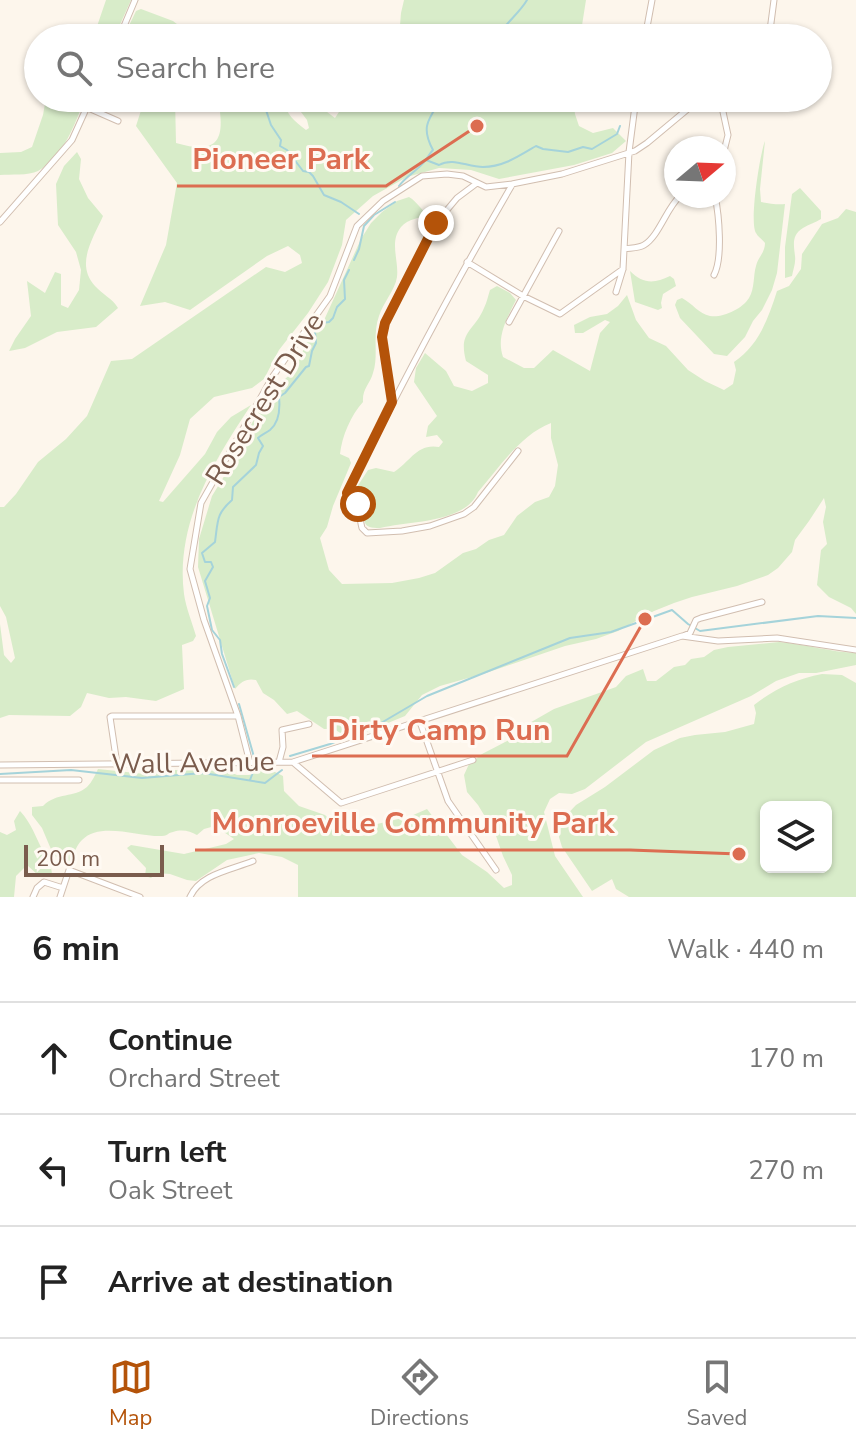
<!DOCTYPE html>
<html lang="en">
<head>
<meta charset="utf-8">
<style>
  :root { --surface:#fff; --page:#f2f2f2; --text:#222; --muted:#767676; --line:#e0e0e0; --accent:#b45309 }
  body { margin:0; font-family:"Nunito Sans",sans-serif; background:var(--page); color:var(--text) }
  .controls { position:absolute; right:24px; bottom:24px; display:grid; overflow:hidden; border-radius:12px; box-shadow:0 2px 6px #0004 }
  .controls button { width:72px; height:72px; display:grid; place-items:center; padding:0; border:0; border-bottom:2px solid var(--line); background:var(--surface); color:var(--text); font:40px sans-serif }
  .compass { position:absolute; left:664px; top:136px; width:72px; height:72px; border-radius:50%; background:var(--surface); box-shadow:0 2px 6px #0004; rotate:71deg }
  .scale { position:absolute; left:24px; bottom:20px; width:140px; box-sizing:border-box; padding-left:8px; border:4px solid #7a5c4d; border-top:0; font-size:22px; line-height:28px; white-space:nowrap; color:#7a5c4d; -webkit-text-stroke:6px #fffaf3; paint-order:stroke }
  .stop { position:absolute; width:24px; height:24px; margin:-18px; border:6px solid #b45309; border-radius:50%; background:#fff }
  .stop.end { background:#b45309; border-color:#fff; box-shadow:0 2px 8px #0008 }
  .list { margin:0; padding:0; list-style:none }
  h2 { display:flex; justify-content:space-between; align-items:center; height:104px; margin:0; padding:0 32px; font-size:34px }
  h2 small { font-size:26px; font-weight:400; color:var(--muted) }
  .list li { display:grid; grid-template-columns:52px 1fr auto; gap:24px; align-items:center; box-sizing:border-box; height:112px; padding:0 32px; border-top:2px solid var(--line) }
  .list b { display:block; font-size:30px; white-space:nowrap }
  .list p { margin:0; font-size:26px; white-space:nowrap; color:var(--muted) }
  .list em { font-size:26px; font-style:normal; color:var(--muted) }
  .icon { flex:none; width:44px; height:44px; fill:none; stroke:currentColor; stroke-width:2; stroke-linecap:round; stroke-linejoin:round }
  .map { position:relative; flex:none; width:856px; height:897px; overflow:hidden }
  .search { position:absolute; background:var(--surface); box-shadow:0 2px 6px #0004; left:24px; right:24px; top:24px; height:88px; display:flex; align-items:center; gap:20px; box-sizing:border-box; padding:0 28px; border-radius:44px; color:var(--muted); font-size:30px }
  .sheet { height:440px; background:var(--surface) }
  nav { display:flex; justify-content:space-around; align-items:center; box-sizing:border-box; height:112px; border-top:2px solid var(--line); background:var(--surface); font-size:22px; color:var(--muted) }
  nav a { display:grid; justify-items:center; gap:4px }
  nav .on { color:var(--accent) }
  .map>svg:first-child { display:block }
</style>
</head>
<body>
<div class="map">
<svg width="856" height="897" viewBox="0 0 856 897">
  <rect width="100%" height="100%" fill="#fdf6ec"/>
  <path fill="#d8ecc9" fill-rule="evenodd" d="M106,0H131L114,38H93Z
    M404,0H586L580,38H399L401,13Z
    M141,9L173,21L195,38H123L136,11Z
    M46,98H85C75,124 64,156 38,171C28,176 11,174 0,175V153L21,152L32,147L43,115Z
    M145,98H175L176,143C221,156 225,138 218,98H285C284,113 294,121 306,130L309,128L307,120L298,108L301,98L310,99L335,118L348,98H573L575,114L579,126L593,133L613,128L626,141L612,153L574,165L499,179L471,170L439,168L407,177L373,196L346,220L342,245L328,282L308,313L279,350L264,379L252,388L214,397L190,419L180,455L159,501L163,502L205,454L217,432L231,417L251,405C214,461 175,523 184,594C186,608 192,622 196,636L193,641L182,645L184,689L156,701L126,697L109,698L87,693L81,707L70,716L9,715L0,718V624L4,655L11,663L15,658L6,617L0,606V507H4L16,494L38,462L66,439L87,416L111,361L132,359L266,267L285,272L302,263L300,255L288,246L267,256L190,310L165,302L140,306L166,245L177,183L136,126Z
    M765,141L760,189L761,202C769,203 777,205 785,204L777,273L772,290L762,310L753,321L745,337L727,356L714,354L680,318L675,305L677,300L682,298C692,303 699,314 710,316C723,318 742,309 749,298C755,288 753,276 756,266C758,257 765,253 765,243C762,239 758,237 756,233C749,223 760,153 765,141Z
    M77,152L81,159L79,179L88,198L103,216C93,239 75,264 95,286C103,295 112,298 118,308L96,327L57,332L25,348L9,351L15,339L31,316L27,281L45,293L55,272L61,274V305L68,308L79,290L81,270L76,252L58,225L56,184L64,166Z
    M800,188L821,211V219C815,223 809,224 803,228C791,235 794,246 795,256C796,263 793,270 792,276L785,278V247L792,194Z
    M409,197C418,202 421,211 430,216C420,217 408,219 401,227C389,242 399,260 397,277C395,290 383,303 379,316C372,335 379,356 373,373C370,384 362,389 363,402C351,415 342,436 340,454L349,458L351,463L333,506L327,527L320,538L329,570L342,584L392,583L419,578L435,573L463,553L476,549L489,540L504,535L517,516L535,502L549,497L555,486L558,465L551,438V423C520,435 499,468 478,492C466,523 409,521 380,528C361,528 365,522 363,507C363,500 359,493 357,487L368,470L376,468L394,472C410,462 417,443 439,447L443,442L437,435L426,437L428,426L437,416L414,382L416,368L425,353L446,371L454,386L472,391L488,383V375L466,361C458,331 474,332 484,308C487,302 488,296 490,290L497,286L510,293L516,300C507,318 496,337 503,357L524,368H534L553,350L590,371L600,333L610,322L605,320L583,333H575L574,325L590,317L607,314L618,306L627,295L636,320L649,338L666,346L688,370L705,381L724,390L733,384L736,370L734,362C759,345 768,319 777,291L789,286L801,269L802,254L822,224L838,218L846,209L856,212V614L851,608L829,597L817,585L821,550L827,544L823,522L826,507L824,498L809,521L795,540L792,552L778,568L768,575L737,586L692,597L674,603L654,611L618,631L596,639L565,646L486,673L440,686L422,695L405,716L356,736L342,734L334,729H324L297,711L287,714L274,700L263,693L256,680C246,678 241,682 235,689L198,567L199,539L212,496L234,460L254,419L275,388L295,370L307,341L325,318L361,239L371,223L382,212L397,201Z
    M630,271C643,284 654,284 670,276L674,279L676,286L663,294L661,303L662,308L658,310L635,302Z
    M779,642C805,644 830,652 856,653V665L816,673H799L776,681L751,696L646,742L585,789L572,794L559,793L550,799L544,812L555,856L583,897H298V865L282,857L259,853L227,860L196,881L187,880L170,874L156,873L151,878L145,876L146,868L127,848L131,845L184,854L226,844L234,839L215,826L204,829L197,835C190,831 182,829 173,832C167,833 168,836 162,836C139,837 100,821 82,840C76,846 74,854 70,862H62L53,854L42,828L32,815V807L43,806C57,792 74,798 87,787C92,782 95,775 98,769L145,774L173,770L228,771L237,775H249L260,771H273L283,776L284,791L299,806L325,815L346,836H362L373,833L377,824L411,816L427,809L462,855L487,872L504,888L512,885V875L503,856L495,833L478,805L467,792L464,775L469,764L482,754L517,736L526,725L554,709L616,687L626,676L643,669L647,681H656L674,667L685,665L691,659L704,657L714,650L728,647Z
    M822,674L842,675L856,683V897H629L616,889L612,879L592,891L562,847L559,837L561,821L576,805L605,787L654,750L680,738L695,735L725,732L754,724L756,713L754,705C776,688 796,679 822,674ZM766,807H826V867H766Z
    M20,811C32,824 35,836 43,851C48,861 52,865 52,876L38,875L27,865L16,876L14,897H0V832L7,835L16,830L14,821Z"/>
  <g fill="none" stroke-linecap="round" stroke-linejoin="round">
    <path stroke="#a5d3da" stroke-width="2" d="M497,38C504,24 519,14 527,0
      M263,101L271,125L281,140L280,146L287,150L303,171L309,172L313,176L324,195L341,202L359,214
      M426,160L439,165C453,157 467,167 483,167C503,167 519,156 536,146L543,149L568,152L583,147L592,149L617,134L620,126
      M399,186C406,176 417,171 425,161C428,157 430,153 433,150C420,126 429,119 442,98
      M354,260L359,249L364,226L374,215L395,202
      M234,687L222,654L220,640L212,630L207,606L210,598L205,581L213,567L211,562H205L202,553L215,542C218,521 216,514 232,500L233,487L256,465L259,453L263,446L258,438C261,435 266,433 270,430C280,422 280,407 279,397L285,393L306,367L309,366L312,351L316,343L315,332L322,323L329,322L333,318L337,307L345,299L344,280L349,270
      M239,704L254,757
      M290,756L330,744L381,723L427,696L570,638L611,632L672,610L688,624L700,631L818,616L856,618
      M0,774L71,770L142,778L203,773L265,783L282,770
      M250,780L255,767"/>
    <g stroke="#d1beb0" stroke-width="7">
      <path id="minor" d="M119,38L135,0
        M645,38L652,0
        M769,38L774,0
        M720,98L728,135L724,151
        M86,107L118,121
        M512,185C453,286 399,389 347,493C362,501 358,514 362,528L367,533L402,531L430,526L464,514L474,507L518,451
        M0,222L72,140L91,98
        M625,249C631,248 639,248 644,245C659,236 666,209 680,196
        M467,262L523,296L560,314L623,269
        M714,275C723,258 719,215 715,196
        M616,292L623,269L629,152L636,98
        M509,322L559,231
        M392,402L382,337L385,323L436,223L457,198L477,183
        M683,636L690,633L696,620L701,618L762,602
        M420,722L448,801L496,870
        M279,762L283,747L282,730L309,724
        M250,763L238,716L204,620L190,569L201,503L273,376L330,296L357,226L383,201L422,176L447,174L463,176L486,187L512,184L562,174L635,151L647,143L701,98
        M294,763L341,803L473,760
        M117,764L110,717L112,716H238
        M0,765L293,762L682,636L718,641L777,638L856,650
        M0,780H79
        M33,897L37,888L44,882L63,888
        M60,897L69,870L140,897
        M190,897C200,874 231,870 253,861"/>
    </g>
    <use href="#minor" stroke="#fff" stroke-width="5"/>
  </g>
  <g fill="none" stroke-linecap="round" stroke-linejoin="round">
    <path stroke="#b45309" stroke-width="10" d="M358,504L354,497L347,493L392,402L382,337L385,323L436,223"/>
  </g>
  <g text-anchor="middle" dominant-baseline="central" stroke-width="6" stroke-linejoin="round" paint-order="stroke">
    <g font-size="28" fill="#7a5c4d" stroke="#fffaf3">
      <text transform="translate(265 399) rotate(-58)">Rosecrest Drive</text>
      <text transform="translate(193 763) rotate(-1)">Wall Avenue</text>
    </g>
  </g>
  <path fill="none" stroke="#dc6d51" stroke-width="3" d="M477 126L386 186H177M645 619L567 756H312M739 854L630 850H195"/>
  <g fill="#dc6d51" stroke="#fffaf3" stroke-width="3">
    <circle cx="477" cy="126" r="8"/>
    <circle cx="645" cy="619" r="8"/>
    <circle cx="739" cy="854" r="8"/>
  </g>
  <g font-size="30" text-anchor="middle" font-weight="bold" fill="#dc6d51" stroke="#fffaf3" stroke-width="6" stroke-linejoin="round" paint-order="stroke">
    <text x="281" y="169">Pioneer Park</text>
    <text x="439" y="740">Dirty Camp Run</text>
    <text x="413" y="833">Monroeville Community Park</text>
  </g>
</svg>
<div class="controls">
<button><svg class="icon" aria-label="layers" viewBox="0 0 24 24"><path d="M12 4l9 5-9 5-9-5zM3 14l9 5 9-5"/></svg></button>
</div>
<svg class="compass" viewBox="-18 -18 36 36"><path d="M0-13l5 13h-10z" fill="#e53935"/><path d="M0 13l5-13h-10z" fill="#767676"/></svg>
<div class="scale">200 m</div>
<div class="stop" style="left:358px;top:504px"></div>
<div class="stop end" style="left:436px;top:223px"></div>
<div class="search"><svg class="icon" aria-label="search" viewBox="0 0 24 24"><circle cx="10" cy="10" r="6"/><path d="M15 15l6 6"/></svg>Search here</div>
</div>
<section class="sheet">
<h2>6 min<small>Walk · 440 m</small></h2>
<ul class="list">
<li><svg class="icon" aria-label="ahead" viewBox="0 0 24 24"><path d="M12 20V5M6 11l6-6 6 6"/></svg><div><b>Continue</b><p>Orchard Street</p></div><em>170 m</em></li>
<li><svg class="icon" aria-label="left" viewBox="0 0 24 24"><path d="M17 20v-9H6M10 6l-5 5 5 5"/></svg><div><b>Turn left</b><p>Oak Street</p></div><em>270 m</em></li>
<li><svg class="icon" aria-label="arrive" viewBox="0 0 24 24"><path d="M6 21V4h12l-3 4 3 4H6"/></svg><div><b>Arrive at destination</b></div></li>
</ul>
</section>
<nav>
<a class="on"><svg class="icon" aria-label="map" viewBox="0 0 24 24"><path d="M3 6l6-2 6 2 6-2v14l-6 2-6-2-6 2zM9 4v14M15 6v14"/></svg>Map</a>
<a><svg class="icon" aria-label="directions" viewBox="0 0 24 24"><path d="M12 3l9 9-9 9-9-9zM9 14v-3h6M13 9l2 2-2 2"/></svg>Directions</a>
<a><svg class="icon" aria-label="saved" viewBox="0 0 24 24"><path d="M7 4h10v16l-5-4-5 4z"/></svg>Saved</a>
</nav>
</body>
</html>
